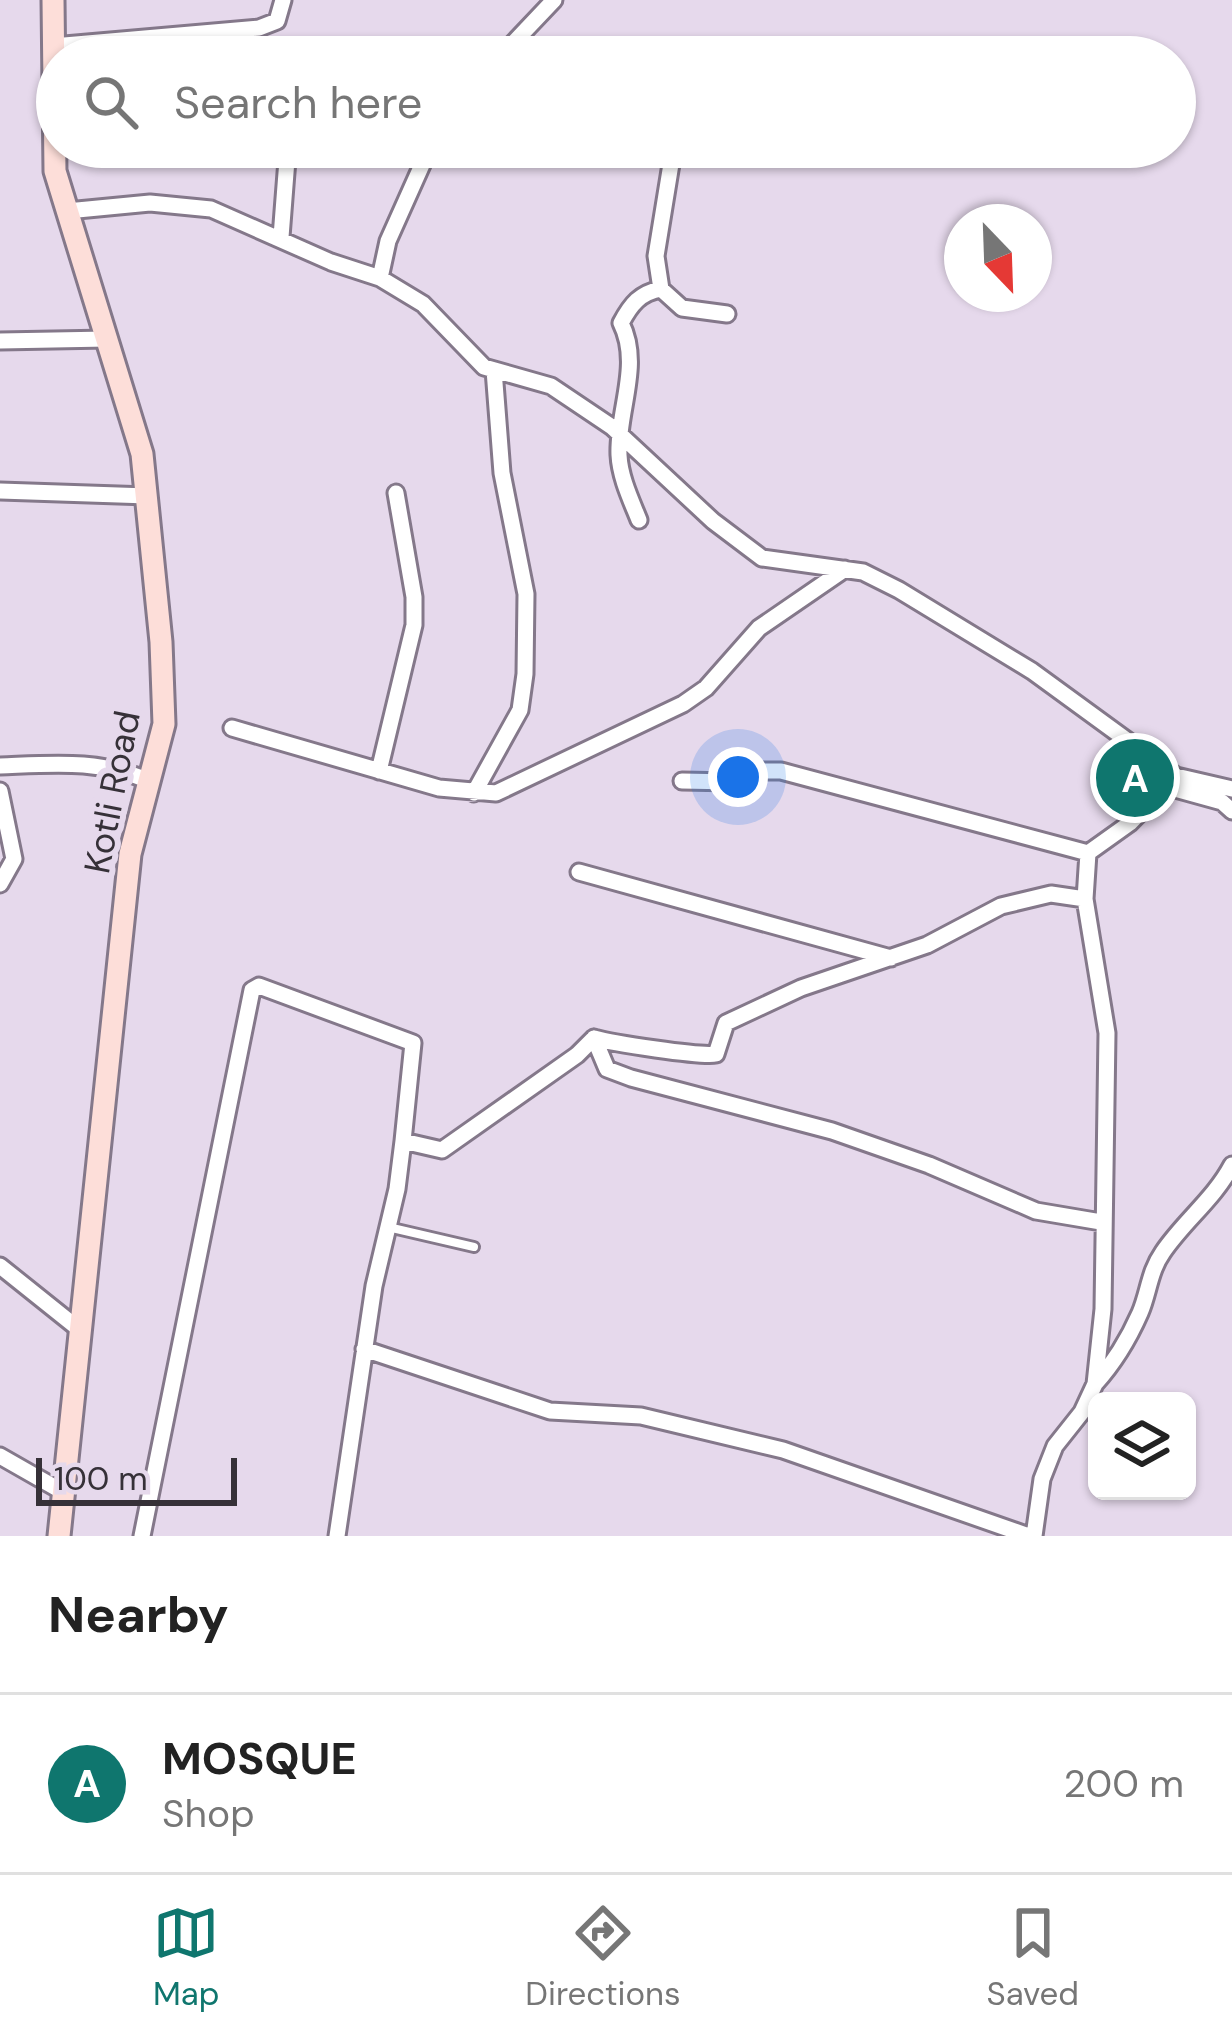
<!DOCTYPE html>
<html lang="en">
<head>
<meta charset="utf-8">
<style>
  :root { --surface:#fff; --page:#f6f6f6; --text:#222; --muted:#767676; --line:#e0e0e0; --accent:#0f766e }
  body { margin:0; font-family:"DM Sans",sans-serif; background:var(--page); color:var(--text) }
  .controls { position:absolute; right:36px; bottom:36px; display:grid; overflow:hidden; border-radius:18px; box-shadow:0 3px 9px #0004 }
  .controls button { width:108px; height:108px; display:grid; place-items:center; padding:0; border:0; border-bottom:3px solid var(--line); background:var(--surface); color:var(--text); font:60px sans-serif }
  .compass { position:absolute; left:944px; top:204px; width:108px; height:108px; border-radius:50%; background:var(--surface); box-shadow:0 3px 9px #0004; rotate:157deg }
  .scale { position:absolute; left:36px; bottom:30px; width:201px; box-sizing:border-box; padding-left:12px; border:6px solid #363138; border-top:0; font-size:33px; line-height:42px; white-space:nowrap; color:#363138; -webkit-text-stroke:9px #e6d9ec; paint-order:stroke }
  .you { position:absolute; left:738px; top:777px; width:42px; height:42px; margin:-30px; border:9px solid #fff; border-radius:50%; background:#1a73e8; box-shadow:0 0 0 18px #1a73e833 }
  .badge { display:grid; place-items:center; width:78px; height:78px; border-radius:50%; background:var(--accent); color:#fff; font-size:39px; font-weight:700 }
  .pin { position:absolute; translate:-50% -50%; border:6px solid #fff; box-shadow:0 3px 12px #0006 }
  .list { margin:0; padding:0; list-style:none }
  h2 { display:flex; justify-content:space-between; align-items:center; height:156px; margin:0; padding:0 48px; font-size:51px }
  h2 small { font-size:39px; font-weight:400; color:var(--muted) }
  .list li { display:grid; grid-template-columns:78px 1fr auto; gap:36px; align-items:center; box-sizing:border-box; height:180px; padding:0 48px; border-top:3px solid var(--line) }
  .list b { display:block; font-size:45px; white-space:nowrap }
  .list p { margin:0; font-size:39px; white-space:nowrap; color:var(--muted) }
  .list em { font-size:39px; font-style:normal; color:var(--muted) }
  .icon { flex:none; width:66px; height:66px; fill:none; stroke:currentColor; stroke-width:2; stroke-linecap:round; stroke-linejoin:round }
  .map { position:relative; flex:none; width:1232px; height:1536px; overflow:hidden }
  .search { position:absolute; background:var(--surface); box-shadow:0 3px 9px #0004; left:36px; right:36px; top:36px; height:132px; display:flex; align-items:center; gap:30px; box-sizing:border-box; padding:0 42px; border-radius:66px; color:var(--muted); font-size:45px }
  .sheet { height:336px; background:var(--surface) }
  nav { display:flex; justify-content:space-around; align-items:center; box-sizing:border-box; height:168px; border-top:3px solid var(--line); background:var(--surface); font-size:33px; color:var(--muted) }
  nav a { display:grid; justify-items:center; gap:6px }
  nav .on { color:var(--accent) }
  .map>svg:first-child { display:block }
</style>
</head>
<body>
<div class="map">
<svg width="1232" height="1536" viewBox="0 0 1232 1536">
  <rect width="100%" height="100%" fill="#e6d9ec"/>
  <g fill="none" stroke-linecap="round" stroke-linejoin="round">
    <g stroke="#84788a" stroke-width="14">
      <path id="lane" d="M388,1227L474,1247"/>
    </g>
    <g stroke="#84788a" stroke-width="21">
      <path id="street" d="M53,46L259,28L277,21L283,0
        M500,57L554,0
        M559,57H565
        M655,147L671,164L656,256L661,289
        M67,211L150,203L211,209L331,262L380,278L423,304L484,367L551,386L612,427L713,521L762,558L863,572L899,590L1032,671L1176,776
        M281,237L288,147
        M380,278L388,241L430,147
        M0,341L107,339
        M0,491L148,496
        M639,520C631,500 620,477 619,455C617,411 642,365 621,323C631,304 640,293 661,289L682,308L727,314
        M232,728L439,788L496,793L683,704L706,688L759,628L845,569
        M0,766C53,764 99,759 149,781
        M379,771L414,625V597L396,493
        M682,781L733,782L762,771H781L1088,853
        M1164,786L1222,802L1232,811
        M0,791L14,859L0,884
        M474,793L520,710L525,674L526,594L502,473L494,370
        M579,872L891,958
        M594,1038L607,1069L631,1078L832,1131L929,1165L1036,1211L1101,1222
        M0,1266L80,1330
        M364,1349L550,1411L641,1416L783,1450L1029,1536
        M1095,1384C1114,1363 1129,1338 1140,1313C1149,1292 1149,1272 1163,1252C1184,1221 1214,1199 1232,1165
        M0,1456L63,1492
        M142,1536L252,990L259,986L413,1043L403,1141L442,1150L577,1055L594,1038C611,1043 701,1057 716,1054L726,1023L801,988L927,945L1001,906L1051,894L1085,899L1088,853L1130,823L1176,776L1232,789
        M337,1536L374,1286L397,1189L403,1141
        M1034,1536L1042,1479L1055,1446L1082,1412L1095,1384L1103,1309L1107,1033L1085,899"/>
    </g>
    <g stroke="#84788a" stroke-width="27">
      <path id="secondary" d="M53,0L55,171L142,454L161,642L164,724L130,854L59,1536"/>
    </g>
    <use href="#lane" stroke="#fff" stroke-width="8"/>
    <use href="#street" stroke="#fff" stroke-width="15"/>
    <use href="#secondary" stroke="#fdded9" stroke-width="21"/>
  </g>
  <g text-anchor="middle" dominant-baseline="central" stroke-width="12" stroke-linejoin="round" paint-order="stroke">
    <g font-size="36" fill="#363138" stroke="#e6d9ec">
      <text transform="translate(112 792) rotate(-79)">Kotli Road</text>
    </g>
  </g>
</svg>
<div class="controls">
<button><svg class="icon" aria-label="layers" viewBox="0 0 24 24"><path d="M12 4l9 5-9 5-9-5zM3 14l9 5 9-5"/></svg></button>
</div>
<svg class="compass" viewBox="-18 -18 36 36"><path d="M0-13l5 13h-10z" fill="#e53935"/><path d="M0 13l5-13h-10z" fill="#767676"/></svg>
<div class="scale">100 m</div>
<div class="you"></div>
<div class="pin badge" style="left:1135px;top:778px">A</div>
<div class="search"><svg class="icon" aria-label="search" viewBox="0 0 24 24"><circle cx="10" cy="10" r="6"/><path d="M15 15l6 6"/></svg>Search here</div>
</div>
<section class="sheet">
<h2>Nearby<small></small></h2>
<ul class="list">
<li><span class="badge">A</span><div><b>MOSQUE</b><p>Shop</p></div><em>200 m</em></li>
</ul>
</section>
<nav>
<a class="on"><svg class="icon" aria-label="map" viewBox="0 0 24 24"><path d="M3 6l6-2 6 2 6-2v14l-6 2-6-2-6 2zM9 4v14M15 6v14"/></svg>Map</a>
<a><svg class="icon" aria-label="directions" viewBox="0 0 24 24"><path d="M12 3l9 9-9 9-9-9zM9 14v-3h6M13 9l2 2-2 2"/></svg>Directions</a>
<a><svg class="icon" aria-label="saved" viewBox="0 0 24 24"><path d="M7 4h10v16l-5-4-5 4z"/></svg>Saved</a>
</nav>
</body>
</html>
